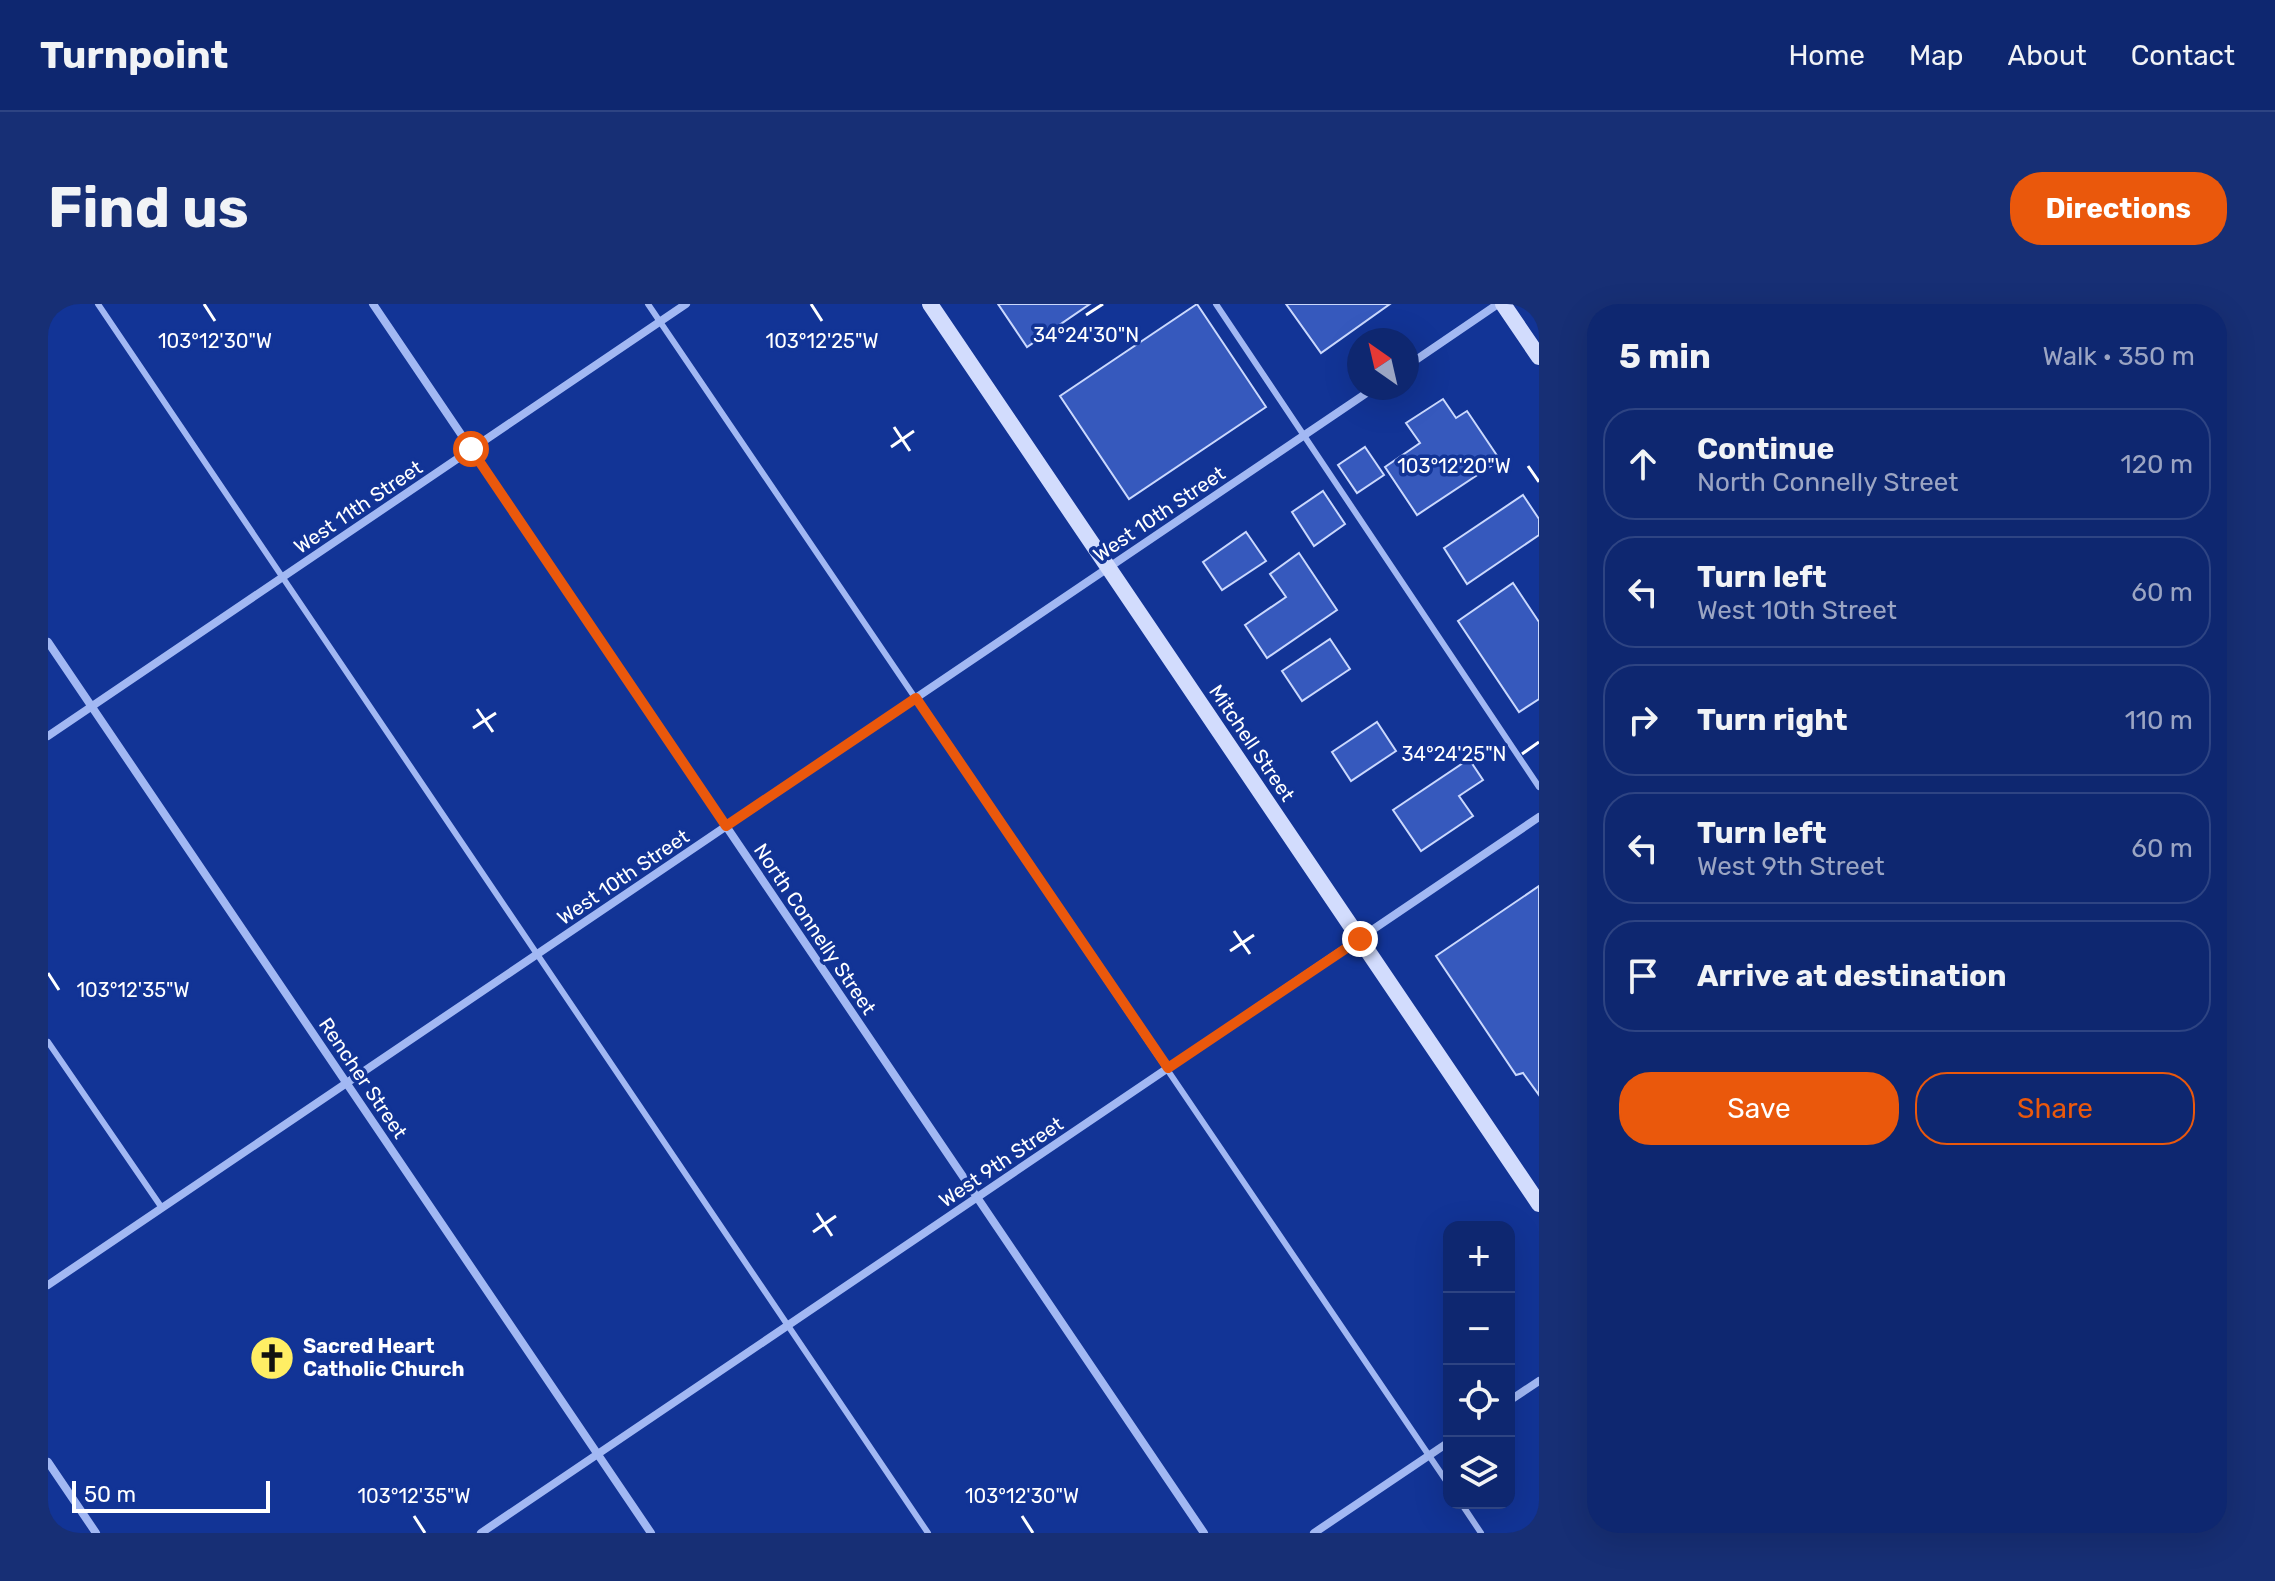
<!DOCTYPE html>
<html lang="en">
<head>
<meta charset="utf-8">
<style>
  :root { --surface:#0e2770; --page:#172f75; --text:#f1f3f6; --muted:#9ba5c3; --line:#2e4483; --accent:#ea580c }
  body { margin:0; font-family:Rubik,sans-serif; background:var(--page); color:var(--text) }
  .controls { position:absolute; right:24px; bottom:24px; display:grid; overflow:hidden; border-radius:16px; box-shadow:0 8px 32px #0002 }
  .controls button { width:72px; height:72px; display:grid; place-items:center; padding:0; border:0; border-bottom:2px solid var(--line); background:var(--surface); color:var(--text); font:40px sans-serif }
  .compass { position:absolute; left:1299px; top:24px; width:72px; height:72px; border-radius:50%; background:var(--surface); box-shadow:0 8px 32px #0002; rotate:326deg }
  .scale { position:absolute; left:24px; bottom:20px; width:198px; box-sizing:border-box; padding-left:8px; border:4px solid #fff; border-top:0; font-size:22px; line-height:28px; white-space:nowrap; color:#fff; -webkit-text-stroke:6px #123496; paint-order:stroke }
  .stop { position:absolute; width:24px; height:24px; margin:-18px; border:6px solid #ea580c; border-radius:50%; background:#fff }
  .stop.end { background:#ea580c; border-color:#fff; box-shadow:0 2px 8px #0008 }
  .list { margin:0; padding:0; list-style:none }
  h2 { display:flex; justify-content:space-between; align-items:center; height:104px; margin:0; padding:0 32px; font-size:34px }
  h2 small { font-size:26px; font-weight:400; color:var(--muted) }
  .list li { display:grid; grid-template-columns:52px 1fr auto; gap:24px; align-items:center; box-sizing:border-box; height:112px; margin:0 16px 16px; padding:0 16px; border:2px solid var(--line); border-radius:32px }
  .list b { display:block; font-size:30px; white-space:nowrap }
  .list p { margin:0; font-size:26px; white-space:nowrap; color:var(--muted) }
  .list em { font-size:26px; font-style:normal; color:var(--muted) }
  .actions { display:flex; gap:16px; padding:24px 32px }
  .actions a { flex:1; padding:18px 0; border:2px solid var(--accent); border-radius:32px; text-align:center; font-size:28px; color:var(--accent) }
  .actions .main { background:var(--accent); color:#fff }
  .icon { flex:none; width:44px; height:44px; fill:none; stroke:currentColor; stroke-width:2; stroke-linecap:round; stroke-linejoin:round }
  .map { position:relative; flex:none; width:1491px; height:1229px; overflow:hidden; border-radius:32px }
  header { display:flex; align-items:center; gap:48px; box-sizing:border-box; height:112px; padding:0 40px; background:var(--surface); border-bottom:2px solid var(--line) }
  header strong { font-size:38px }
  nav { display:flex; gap:44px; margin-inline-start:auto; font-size:28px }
  .intro { display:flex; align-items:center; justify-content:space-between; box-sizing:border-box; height:192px; padding:0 48px }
  h1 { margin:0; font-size:56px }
  .button { padding:20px 36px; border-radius:32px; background:var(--accent); color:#fff; font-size:28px; font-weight:700 }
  main { display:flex; gap:48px; padding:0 48px }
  aside { flex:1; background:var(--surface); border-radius:32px; box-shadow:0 8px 32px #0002 }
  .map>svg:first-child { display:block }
</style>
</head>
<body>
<header>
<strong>Turnpoint</strong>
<nav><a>Home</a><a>Map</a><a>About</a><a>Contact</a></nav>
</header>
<div class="intro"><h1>Find us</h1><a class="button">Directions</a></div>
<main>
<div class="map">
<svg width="1491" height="1229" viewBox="0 0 1491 1229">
  <rect width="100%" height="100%" fill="#123496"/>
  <path fill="#3659bd" stroke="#cad8fd" stroke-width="2" d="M950,0H1042L979,43Z
    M1149,0L1218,103L1081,195L1012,92Z
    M1238,0H1342L1273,49Z
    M1395,95L1408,114L1419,107L1452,156L1369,211L1337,163L1372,139L1358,119Z
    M1317,143L1336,171L1309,189L1290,161Z
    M1275,187L1297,220L1266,242L1244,208Z
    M1475,191L1491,215V231L1419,280L1396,244Z
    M1198,228L1218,257L1174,286L1155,258Z
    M1251,249L1289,306L1219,354L1197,321L1238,293L1222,270Z
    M1465,279L1491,318V395L1471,408L1410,317Z
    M1282,335L1302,365L1254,397L1234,367Z
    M1329,418L1348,447L1303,477L1284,448Z
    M1421,455L1435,476L1411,492L1425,512L1373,547L1345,506Z
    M1491,582V791L1475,769L1468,771L1388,652Z"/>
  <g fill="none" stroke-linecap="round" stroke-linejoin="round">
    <path stroke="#a2b8f3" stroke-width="6" d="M50,0L880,1229
      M600,0L1401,1181
      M1168,0L1491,483
      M0,738L114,904
      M1413,1199L1433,1229"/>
    <path stroke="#a2b8f3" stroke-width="8" d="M325,0L1156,1229
      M1359,62L1450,0
      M0,338L603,1229
      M0,432L638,0
      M0,981L1326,84
      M1461,1097L1491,1077
      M0,1158L48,1229
      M433,1229L1491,513
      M1266,1229L1401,1138"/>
    <path stroke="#d2dcfd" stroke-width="16" d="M882,0L1491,900
      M1455,0L1491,53"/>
  </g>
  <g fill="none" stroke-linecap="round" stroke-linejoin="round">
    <path stroke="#ea580c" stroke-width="10" d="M423,145L678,522L868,394L1120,764L1312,635"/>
  </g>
  <path fill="none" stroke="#fff" stroke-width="3" d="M156,0L167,17M763,0L774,17M1038,11L1055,0M846,123L862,147M843,143L866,127M1480,162L1491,178M429,405L445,428M425,424L448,409M1474,450L1491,438M1186,627L1202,650M1182,647L1206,631M0,669L11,686M769,909L784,932M765,928L788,912M366,1212L377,1229M974,1212L985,1229"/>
  <defs>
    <g id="church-disc" transform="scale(2.3)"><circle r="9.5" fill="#ffee64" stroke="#123496"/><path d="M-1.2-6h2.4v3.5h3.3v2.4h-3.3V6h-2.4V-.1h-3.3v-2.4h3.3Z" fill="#111"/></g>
  </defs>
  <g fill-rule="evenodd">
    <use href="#church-disc" x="224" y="1054"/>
  </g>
  <g text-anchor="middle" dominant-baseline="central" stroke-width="7" stroke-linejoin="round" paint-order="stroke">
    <g font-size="20" fill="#fff" stroke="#123496">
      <text transform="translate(310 203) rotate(-34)">West 11th Street</text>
      <text transform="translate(1111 210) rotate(-34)">West 10th Street</text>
      <text transform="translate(1204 439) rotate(56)">Mitchell Street</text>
      <text transform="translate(575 573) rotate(-34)">West 10th Street</text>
      <text transform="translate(767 625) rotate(56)">North Connelly Street</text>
      <text transform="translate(315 774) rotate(56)">Rencher Street</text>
      <text transform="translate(953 858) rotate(-34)">West 9th Street</text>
    </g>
    <g font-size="20" font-weight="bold" fill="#fff" stroke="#123496" text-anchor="start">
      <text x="255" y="1042">Sacred Heart<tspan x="255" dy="23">Catholic Church</tspan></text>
    </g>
  </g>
  <g font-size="20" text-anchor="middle" fill="#fff" stroke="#123496" stroke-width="7" stroke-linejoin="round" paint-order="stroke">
    <text x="1038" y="38">34°24'30"N</text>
    <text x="167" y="44">103°12'30"W</text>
    <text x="774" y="44">103°12'25"W</text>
    <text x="1406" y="169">103°12'20"W</text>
    <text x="1406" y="457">34°24'25"N</text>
    <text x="85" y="693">103°12'35"W</text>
    <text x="366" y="1199">103°12'35"W</text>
    <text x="974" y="1199">103°12'30"W</text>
  </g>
</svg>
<div class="controls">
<button>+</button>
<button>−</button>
<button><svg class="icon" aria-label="locate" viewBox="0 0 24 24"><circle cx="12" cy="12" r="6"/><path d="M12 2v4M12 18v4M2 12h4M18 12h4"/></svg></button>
<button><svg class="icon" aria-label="layers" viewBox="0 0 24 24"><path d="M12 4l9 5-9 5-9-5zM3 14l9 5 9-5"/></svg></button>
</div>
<svg class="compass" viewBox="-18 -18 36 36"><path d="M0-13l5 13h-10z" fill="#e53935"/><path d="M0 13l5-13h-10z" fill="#9ba5c3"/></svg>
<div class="scale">50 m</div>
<div class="stop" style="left:423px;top:145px"></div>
<div class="stop end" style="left:1312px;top:635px"></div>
</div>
<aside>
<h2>5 min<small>Walk · 350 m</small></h2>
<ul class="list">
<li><svg class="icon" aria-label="ahead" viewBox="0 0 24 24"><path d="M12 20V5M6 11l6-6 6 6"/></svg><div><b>Continue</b><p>North Connelly Street</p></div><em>120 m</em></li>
<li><svg class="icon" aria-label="left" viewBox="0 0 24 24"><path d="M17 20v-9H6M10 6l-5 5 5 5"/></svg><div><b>Turn left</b><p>West 10th Street</p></div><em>60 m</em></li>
<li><svg class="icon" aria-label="right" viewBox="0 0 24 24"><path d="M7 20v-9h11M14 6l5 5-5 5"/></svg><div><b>Turn right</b></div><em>110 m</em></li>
<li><svg class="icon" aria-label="left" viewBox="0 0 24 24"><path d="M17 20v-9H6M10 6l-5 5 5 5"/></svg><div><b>Turn left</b><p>West 9th Street</p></div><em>60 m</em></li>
<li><svg class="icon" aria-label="arrive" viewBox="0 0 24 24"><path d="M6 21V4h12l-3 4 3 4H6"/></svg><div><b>Arrive at destination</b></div></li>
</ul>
<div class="actions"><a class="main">Save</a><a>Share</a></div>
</aside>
</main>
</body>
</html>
